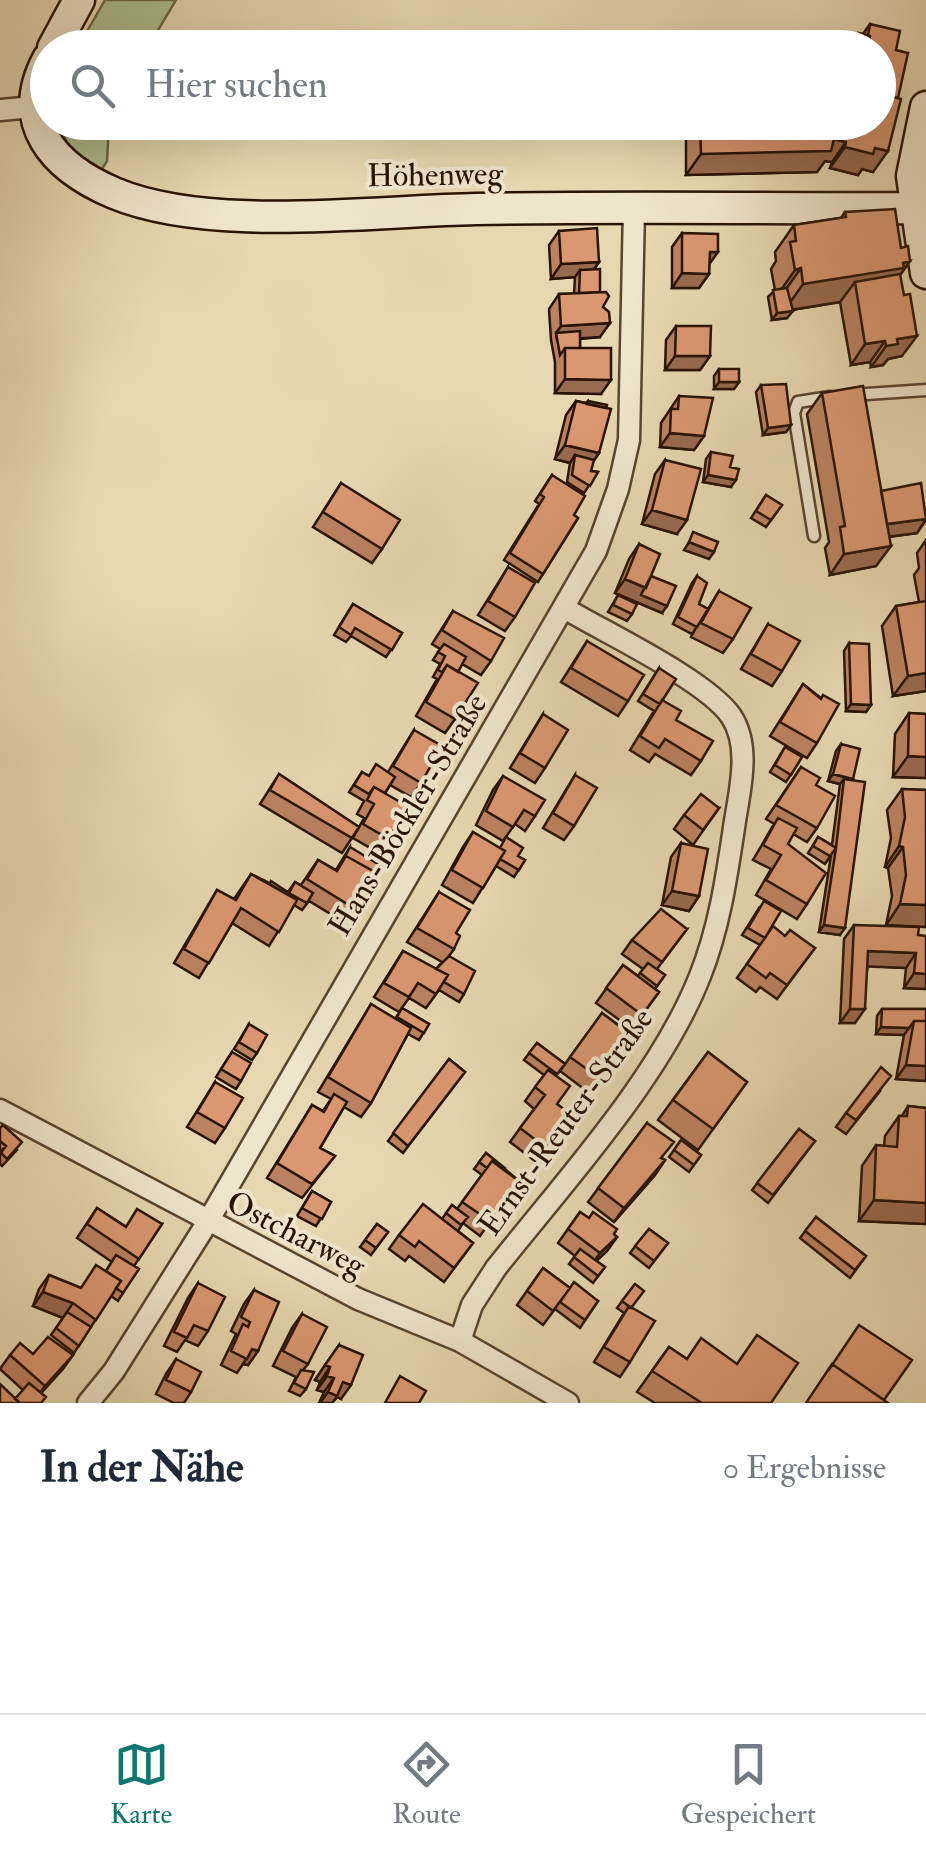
<!DOCTYPE html>
<html lang="de">
<head>
<meta charset="utf-8">
<style>
  :root { --surface:#fff; --page:#f2f2f3; --text:#1f2937; --muted:#747a83; --line:#e0e1e3; --accent:#0f766e }
  body { margin:0; font-family:"IM FELL Double Pica",serif; background:var(--page); color:var(--text) }
  .list { margin:0; padding:0; list-style:none }
  h2 { display:flex; justify-content:space-between; align-items:center; height:130px; margin:0; padding:0 40px; font-size:42px }
  h2 small { font-size:32px; font-weight:400; color:var(--muted) }
  .icon { flex:none; width:55px; height:55px; fill:none; stroke:currentColor; stroke-width:2; stroke-linecap:round; stroke-linejoin:round }
  .map { position:relative; flex:none; width:926px; height:1403px; overflow:hidden }
  .search { position:absolute; background:var(--surface); box-shadow:0 10px 40px #0002; left:30px; right:30px; top:30px; height:110px; display:flex; align-items:center; gap:25px; box-sizing:border-box; padding:0 35px; border-radius:55px; color:var(--muted); font-size:38px }
  .sheet { height:310px; background:var(--surface) }
  nav { display:flex; justify-content:space-around; align-items:center; box-sizing:border-box; height:140px; border-top:2px solid var(--line); background:var(--surface); font-size:28px; color:var(--muted) }
  nav a { display:grid; justify-items:center; gap:5px }
  nav .on { color:var(--accent) }
  .map>svg:first-child { display:block }
</style>
</head>
<body>
<div class="map">
<svg width="926" height="1403" viewBox="0 0 926 1403">
  <rect width="100%" height="100%" fill="#e7d7b0"/>
  <filter id="stains"><feTurbulence type="fractalNoise" baseFrequency=".002" numOctaves="4"/><feColorMatrix values="0 0 0 0 .2 0 0 0 0 .09 0 0 0 0 .02 0 0 0 .5 -.17"/></filter>
  <radialGradient id="worn" r=".72"><stop offset=".6" stop-color="#630" stop-opacity="0"/><stop offset="1" stop-color="#630" stop-opacity=".3"/></radialGradient>
  <path fill="#afbf90" stroke="#6c694a" stroke-width="2.5" d="M105,0H176L148,47H78Z
    M58,123H109L107,161L102,169H93L68,145Z"/>
  <g fill="none" stroke-linecap="round" stroke-linejoin="round">
    <g stroke="#58442f" stroke-width="15">
      <path id="lane" d="M852,395L926,390
        M814,536L794,413L798,402L830,397"/>
    </g>
    <g stroke="#58442f" stroke-width="25">
      <path id="street" d="M0,110L33,107
        M0,1110L358,1299L460,1341L568,1403
        M460,1341L472,1305L496,1268C564,1182 660,1078 700,976C720,926 727,874 735,821C740,789 751,746 731,716C706,680 606,633 566,609
        M88,1403L114,1371L207,1223L596,551L618,489L629,440L634,209"/>
    </g>
    <g stroke="#291304" stroke-width="35">
      <path id="secondary" d="M53,48L79,0
        M48,59C14,123 53,167 114,193C210,233 371,211 476,209C622,206 769,209 916,208
        M926,107L912,176L926,273"/>
    </g>
    <use href="#lane" stroke="#efe5cc" stroke-width="10"/>
    <use href="#street" stroke="#efe5cc" stroke-width="20"/>
    <use href="#secondary" stroke="#efe5cc" stroke-width="30"/>
  </g>
  <path fill="#bb8261" stroke="#291304" stroke-width="2.5" d="M870,24L896,50L873,172L862,169L858,175L830,168L832,162L825,161L817,172L686,175V122H878V48H848L858,33L863,34Z
    M845,212L901,248L910,261L900,275L902,356L888,359L883,365L871,367L870,362L851,365L840,302L792,310L787,318L772,320L768,297L775,290L771,269L776,261L775,252L794,225L841,218Z
    M559,231L599,262L594,269L603,307L600,337L580,339V348L601,394L555,393V362L551,340L549,309L559,294H574L575,277L551,279L549,245Z
    M682,233L709,265V274L699,288H672V247Z
    M676,326L710,356L700,370H665L666,340Z
    M719,369L739,382L734,389H714V376Z
    M761,385L791,425L786,432L763,435L756,392Z
    M822,393L881,491L926,513V520L917,533L889,537L876,566L830,575L825,548L829,542L807,414Z
    M679,396L704,436L694,450L660,447L661,423Z
    M576,401L586,403L588,401L599,453L593,462L591,471L598,472L584,493L567,482L570,463L555,459L566,415Z
    M711,452L730,467L731,487L703,482L706,459Z
    M665,460L677,534L642,524L655,474Z
    M552,475L574,515L578,518L538,582L504,560L539,504L535,501Z
    M341,483L382,549L372,563L313,527Z
    M766,495L782,505L766,527L751,518Z
    M926,540V691L893,696L882,626L896,606L919,602L914,575L919,568L917,553Z
    M639,544L662,613L615,593L629,559Z
    M508,567L515,617L505,631L478,615Z
    M697,576L699,604L708,609L719,591L733,639L723,653L691,637L696,628L692,634L673,624L692,583Z
    M618,595L632,614L627,621L608,612Z
    M353,604L402,633L386,657L351,636L346,642L334,635Z
    M453,611L491,661L481,675L462,664L458,672L455,719L445,733L416,716L437,679L433,677L440,664L433,660L440,649L432,644Z
    M768,624L782,671L772,686L741,669Z
    M587,641L628,701L618,716L561,682Z
    M849,643L871,705L866,712L846,711L844,651Z
    M659,668L663,700L701,761L691,775L655,754L649,762L630,750L654,711L638,701Z
    M803,684L821,698L817,743L807,758L770,736Z
    M909,713L926,714V778L893,777L895,734Z
    M543,714L545,768L535,783L510,768Z
    M414,730L421,783L411,797L390,785L385,793L389,839L379,853L353,838L364,818L357,814L364,801L349,792L362,772L369,776L388,772Z
    M841,744L853,779L840,935L819,932L831,855L825,864L808,853L818,837L832,845L840,784L828,781L836,751Z
    M785,747L802,757L786,782L770,772Z
    M801,767L816,785L817,828L807,842L793,834L788,844L807,904L797,919L756,895L771,869L753,860L774,824L766,819Z
    M279,774L359,827L342,853L260,804Z
    M575,775L574,826L564,840L543,828Z
    M503,776L535,816L525,831L515,824L503,841L476,825L493,790Z
    M902,789L926,790V927L886,925L892,896L888,868L885,867L891,838L887,810Z
    M719,808L693,845L674,829L684,815Z
    M473,832L499,848L525,860L514,877L496,866L473,903L442,885L463,847Z
    M681,843L699,896L689,911L662,905L671,857Z
    M350,847L352,907L342,921L309,901L302,910L294,905L269,946L232,923L199,978L174,963L217,890L234,899L251,874L288,892L295,882L301,885L318,860L336,870Z
    M439,892L456,933L454,949L449,956L464,994L459,1002L439,990L426,1008L409,998L399,1012L374,997L403,951L436,969L442,962L407,942Z
    M759,908L769,932L785,936L815,948L777,999L760,987L756,992L737,978L760,945L742,935Z
    M854,925L918,935L926,989L904,988L906,968L868,966L855,1023H840L844,939Z
    M687,929L657,969L665,975L655,989L659,992L632,1029L596,1003L623,965L638,976L643,969L622,954L632,940Z
    M371,1004L395,1019L402,1008L429,1024L419,1040L408,1034L371,1103L361,1117L344,1107L320,1148L335,1156L302,1198L267,1178L312,1105L323,1111L331,1099L318,1092Z
    M882,1009H926V1081L896,1079L904,1035L876,1034L877,1016Z
    M602,1013L630,1034L588,1092L560,1071Z
    M249,1024L257,1053L252,1060L234,1049Z
    M537,1043L565,1064L556,1076L557,1104L570,1114L535,1161L510,1142L534,1109L525,1101L544,1075L524,1060Z
    M232,1052L241,1081L236,1089L216,1077Z
    M708,1052L747,1082L698,1150L658,1120Z
    M449,1059L465,1072L403,1153L388,1141Z
    M215,1082L225,1128L215,1143L187,1127Z
    M881,1090L846,1134L836,1127L846,1113Z
    M908,1106L926,1108V1224L859,1221L862,1166L876,1145L884,1146L885,1136L899,1116H902Z
    M647,1123L662,1158L665,1160L655,1175L614,1222L588,1202Z
    M0,1128L17,1150L2,1166L0,1164Z
    M799,1129L815,1141L768,1203L752,1190Z
    M681,1140L701,1155L689,1172L669,1157Z
    M486,1153L519,1181L480,1236L463,1223L458,1231L473,1243L444,1282L409,1256L405,1261L389,1249L399,1235L442,1219L452,1205L457,1209L482,1175L474,1169Z
    M312,1191L331,1202L316,1226L297,1216Z
    M97,1208L125,1226L162,1224L134,1266L123,1293L118,1301L111,1296L74,1353L51,1335L63,1318L33,1306L39,1289L49,1275L81,1288L106,1271L112,1262L77,1238Z
    M580,1212L617,1237L607,1251L596,1261L605,1267L593,1283L569,1264L575,1256L558,1243Z
    M816,1217L866,1256L850,1278L800,1238Z
    M377,1224L388,1232L371,1255L360,1247Z
    M649,1229L668,1243L649,1268L630,1253Z
    M543,1268L570,1288L598,1301L580,1328L555,1309L543,1325L517,1305Z
    M198,1283L208,1331L198,1346L185,1340L177,1352L164,1346L188,1298Z
    M635,1284L631,1308L630,1362L620,1377L594,1362L624,1313L617,1308Z
    M254,1290L258,1351L248,1365L243,1364L237,1373L221,1365L236,1334L231,1331L244,1304Z
    M302,1314L308,1364L303,1370L306,1389L300,1396L289,1391L296,1377L273,1366L292,1328Z
    M339,1345L341,1399L337,1397L332,1403H319L324,1392L317,1390L320,1382L315,1380Z
    M669,1347L687,1359L737,1364L771,1403H655L637,1392Z
    M10,1355L33,1354L73,1355L41,1393L15,1399L23,1390L0,1369Z
    M176,1359L191,1392L184,1403H174L156,1394L166,1374Z"/>
  <path fill="#996a4f" stroke="#291304" stroke-width="2.5" d="M834,139L846,142L832,162L825,161L817,172L686,175L701,154Z
    M845,147L875,148L888,151L873,172L862,169L858,175L830,168Z
    M710,252H718L708,266Z
    M910,261L891,288L855,282L840,302L784,311L803,284Z
    M599,262L589,276L580,270L575,277L551,279L561,264Z
    M801,268L782,295L776,297L795,270Z
    M682,273L709,274L699,288H672Z
    M793,311L787,318L772,320L777,313Z
    M610,323L600,337L557,340L556,333L561,326Z
    M917,336L902,356L888,359L883,365L871,367L886,346L897,339Z
    M885,341L870,362L851,365L865,344Z
    M675,356H710L700,370H665Z
    M565,379L611,380L601,394L555,393Z
    M719,382H739L734,389H714Z
    M791,425L786,432L763,435L768,428Z
    M670,433L704,436L694,450L660,447Z
    M565,445L599,453L589,467L575,455L570,463L555,459Z
    M708,475L736,480L731,487L703,482Z
    M652,510L687,520L677,534L642,524Z
    M926,519L917,533L871,539L881,525Z
    M689,542L714,552L709,559L684,550Z
    M891,546L876,566L830,575L844,554Z
    M625,579L646,588L667,606L662,613L615,593Z
    M926,673V691L893,696L908,676Z
    M851,704L871,705L866,712L846,711Z
    M908,756L926,757V778L893,777Z
    M833,774L853,779L848,786L844,779L840,784L828,781Z
    M899,846L903,847L888,868L885,867Z
    M672,891L699,896L689,911L662,905Z
    M900,904L926,905V927L886,925Z
    M824,925L845,928L840,935L819,932Z
    M868,951L916,953L906,968L858,966Z
    M914,973L926,974V989L904,988Z
    M850,1009H865L855,1023H840Z
    M881,1027L909,1028L904,1035L876,1034Z
    M906,1065L926,1066V1081L896,1079Z
    M665,1160L655,1175L614,1222L624,1208Z
    M874,1200L926,1203V1224L859,1221Z
    M617,1237L607,1251L590,1267L600,1253Z
    M43,1292L73,1303L63,1318L33,1306Z
    M252,1349L258,1351L248,1365L243,1364Z
    M73,1355L63,1369L35,1400L45,1386Z
    M325,1365L330,1367L320,1382L315,1380Z
    M327,1376L334,1378L324,1392L317,1390Z
    M343,1382L351,1385L341,1399L337,1397L332,1403H320L328,1392Z"/>
  <path fill="#da9771" stroke="#291304" stroke-width="2.5" d="M870,24L900,31L896,50L908,53L898,98L878,93V48H868L870,36L868,35Z
    M858,33L870,36L868,48H855Z
    M878,93L901,99L888,151L875,148L873,154L845,147L846,142L834,139L831,151L701,154L700,122H878Z
    M895,209L901,248L908,246L910,261L903,263L904,268L803,284L801,268L795,270L790,242L796,241L794,225L846,217L845,212Z
    M597,228L599,262L561,264L559,231Z
    M682,233L718,234V252H710L709,274L682,273Z
    M600,269V292L579,293L580,270Z
    M900,274L904,295L910,294L917,336L897,339L898,344L886,346L885,341L865,344L855,282Z
    M787,288L793,311L777,313L773,290Z
    M606,292L609,296L603,307L609,312L610,323L561,326L559,294Z
    M676,326H711L710,356H675Z
    M580,331V348H565L560,355L556,333Z
    M565,348H611V380L565,379Z
    M719,369H739V382H719Z
    M786,384L791,425L768,428L761,385Z
    M863,386L891,546L844,554L840,527L845,526L822,393Z
    M679,396L713,398L704,436L670,433L671,409H678Z
    M576,401L611,409L599,453L565,445Z
    M588,401L607,405L606,408L587,404Z
    M711,452L733,456L730,467L739,469L736,480L708,475Z
    M575,455L594,460L591,471L598,472L590,486L572,475Z
    M665,460L701,469L687,520L652,510Z
    M552,475L585,496L574,515L578,518L543,574L510,553L544,497L540,494Z
    M341,483L400,520L382,549L323,512Z
    M921,483L926,519L887,524L881,491Z
    M766,495L782,505L771,520L756,511Z
    M693,532L718,542L714,552L689,542Z
    M639,544L660,554L646,588L625,579Z
    M508,567L535,583L515,617L488,601Z
    M651,576L676,586L667,606L641,595Z
    M697,576L707,583L699,604L708,609L697,627L678,617Z
    M719,591L751,608L733,639L701,623Z
    M618,595L637,604L632,614L613,605Z
    M926,601V673L908,676L896,606Z
    M353,604L402,633L392,650L355,628L351,635L339,627Z
    M453,611L504,638L491,661L442,630Z
    M768,624L800,641L782,671L751,654Z
    M587,641L644,675L628,701L571,668Z
    M849,643L869,644L871,705L851,704Z
    M444,644L466,657L458,672L447,665L442,672L438,670L445,656L438,652Z
    M447,665L478,683L455,719L426,702Z
    M659,668L676,679L660,704L643,694Z
    M803,684L821,699L823,695L839,704L817,743L780,722Z
    M662,700L681,711L676,720L713,741L701,761L665,739L659,748L640,736Z
    M909,713L926,714V757L908,756Z
    M543,714L568,730L545,768L520,753Z
    M414,730L442,746L421,783L393,766Z
    M841,744L860,749L853,779L833,774Z
    M785,747L802,757L791,775L775,765Z
    M376,764L395,777L385,793L374,787L369,794L354,785L362,772L369,776Z
    M801,767L820,778L816,785L835,796L817,828L776,805Z
    M279,774L359,827L352,838L270,790Z
    M575,775L597,788L574,826L553,813Z
    M503,776L545,800L535,816L524,810L513,827L486,811Z
    M844,779L865,782L845,928L824,925L836,848L830,856L813,846L818,837L836,848Z
    M374,787L407,806L389,839L363,824L374,804L367,800Z
    M902,789L926,790V905L900,904L906,875L903,847L899,846L905,817Z
    M701,794L719,808L703,830L684,815Z
    M778,818L797,828L788,844L826,873L807,904L766,880L781,855L763,845Z
    M473,832L505,851L483,888L452,870Z
    M506,837L523,848L518,856L525,860L519,870L500,859L505,851L500,848Z
    M681,843L708,849L699,896L672,891Z
    M350,847L378,864L370,877L373,871L346,856L343,860Z
    M346,856L373,871L352,907L307,879L318,860L337,871Z
    M251,874L297,900L279,932L241,908L209,963L184,949L217,890L236,900Z
    M271,881L289,893L288,895L270,884Z
    M295,882L313,893L307,903L289,893Z
    M439,892L470,910L456,933L460,936L454,949L417,928Z
    M764,901L781,911L765,938L748,928Z
    M661,909L687,929L662,962L632,940Z
    M854,925L919,927L918,935L926,936V974L914,973L916,953L868,951L865,1009H850Z
    M773,926L785,936L790,930L815,948L787,985L770,973L766,978L747,964Z
    M403,951L448,975L436,994L418,983L409,997L384,983Z
    M449,956L475,971L464,994L444,982L448,975L436,969Z
    M648,963L665,975L657,986L640,973Z
    M623,965L659,992L642,1015L606,988Z
    M371,1004L411,1028L371,1103L328,1077Z
    M402,1008L429,1024L424,1033L397,1017Z
    M882,1009H926V1021H914L909,1028L881,1027Z
    M602,1013L630,1034L598,1077L570,1057Z
    M914,1021H926V1066L906,1065Z
    M249,1024L267,1035L257,1053L239,1042Z
    M537,1043L565,1064L557,1074L529,1053Z
    M232,1052L251,1063L241,1081L221,1069Z
    M708,1052L747,1082L713,1129L673,1100Z
    M449,1059L465,1072L408,1146L393,1133Z
    M881,1067L891,1076L856,1120L846,1113Z
    M548,1070L570,1086L557,1104L570,1114L545,1147L520,1128L545,1095L535,1087Z
    M215,1082L243,1098L225,1128L197,1112Z
    M334,1094L347,1102L320,1148L335,1156L312,1184L277,1163L312,1105L324,1112Z
    M908,1106L926,1108V1203L874,1200L876,1145L897,1147L899,1116H907Z
    M647,1123L674,1142L661,1158L665,1160L624,1208L598,1188Z
    M3,1125L22,1142L7,1159L1,1153L6,1146L0,1141V1128Z
    M799,1129L815,1141L773,1195L757,1183Z
    M681,1140L701,1155L694,1165L674,1150Z
    M0,1141L6,1146L0,1152Z
    M486,1153L505,1168L504,1170L492,1161L487,1168L479,1162Z
    M492,1161L519,1181L490,1221L462,1202Z
    M312,1191L331,1202L322,1219L302,1208Z
    M423,1204L473,1243L454,1268L419,1241L415,1247L399,1235Z
    M452,1205L468,1217L461,1225L446,1213Z
    M97,1208L126,1227L137,1209L162,1224L139,1259L87,1224Z
    M580,1212L589,1218L593,1212L617,1229L614,1234L617,1237L600,1253L568,1229Z
    M816,1217L866,1256L855,1270L805,1231Z
    M377,1224L388,1232L376,1248L365,1240Z
    M649,1229L668,1243L654,1261L635,1246Z
    M580,1249L605,1267L598,1276L574,1257Z
    M116,1255L139,1269L123,1293L116,1288L121,1281L106,1271Z
    M96,1265L121,1281L96,1320L73,1303L43,1292L49,1275L81,1288Z
    M543,1268L570,1288L553,1311L527,1291Z
    M574,1282L598,1301L585,1320L560,1302Z
    M198,1283L225,1297L208,1331L194,1325L187,1338L174,1332Z
    M635,1284L644,1291L631,1308L622,1301Z
    M254,1290L279,1302L258,1351L252,1349L247,1359L231,1351L243,1324L248,1327L250,1322L241,1317Z
    M629,1306L655,1321L630,1362L604,1347Z
    M67,1312L91,1327L79,1346L56,1328Z
    M302,1314L327,1327L308,1364L283,1351Z
    M859,1325L912,1360L884,1400L832,1364L828,1371Z
    M757,1335L798,1363L771,1403H702L652,1371L669,1347L687,1359L701,1338L737,1364Z
    M48,1337L73,1355L45,1386L10,1355L20,1343L33,1354Z
    M339,1345L363,1355L351,1385L343,1382L337,1396L328,1392L334,1378L327,1376L330,1367L325,1365Z
    M176,1359L201,1372L191,1392L166,1380Z
    M832,1364L888,1403H806Z
    M301,1370L314,1372L306,1389L294,1383Z
    M400,1376L426,1391L419,1403H385Z
    M29,1383L46,1397L41,1403H20L15,1399Z
    M0,1384L20,1403H0Z"/>
  <g text-anchor="middle" dominant-baseline="central" stroke-width="8" stroke-linejoin="round" paint-order="stroke">
    <g font-size="32" fill="#291304" stroke="#efe5cc">
      <text transform="translate(435 175) rotate(-1)">Höhenweg</text>
      <text transform="translate(408 815) rotate(-59)">Hans-Böckler-Straße</text>
      <text transform="translate(566 1122) rotate(-54)">Ernst-Reuter-Straße</text>
      <text transform="translate(296 1234) rotate(27)">Ostcharweg</text>
    </g>
  </g>
  <rect width="100%" height="100%" filter="url(#stains)"/>
  <rect width="100%" height="100%" fill="url(#worn)"/>
</svg>
<div class="search"><svg class="icon" aria-label="search" viewBox="0 0 24 24"><circle cx="10" cy="10" r="6"/><path d="M15 15l6 6"/></svg>Hier suchen</div>
</div>
<section class="sheet">
<h2>In der Nähe<small>0 Ergebnisse</small></h2>
<ul class="list">
</ul>
</section>
<nav>
<a class="on"><svg class="icon" aria-label="map" viewBox="0 0 24 24"><path d="M3 6l6-2 6 2 6-2v14l-6 2-6-2-6 2zM9 4v14M15 6v14"/></svg>Karte</a>
<a><svg class="icon" aria-label="directions" viewBox="0 0 24 24"><path d="M12 3l9 9-9 9-9-9zM9 14v-3h6M13 9l2 2-2 2"/></svg>Route</a>
<a><svg class="icon" aria-label="saved" viewBox="0 0 24 24"><path d="M7 4h10v16l-5-4-5 4z"/></svg>Gespeichert</a>
</nav>
</body>
</html>
